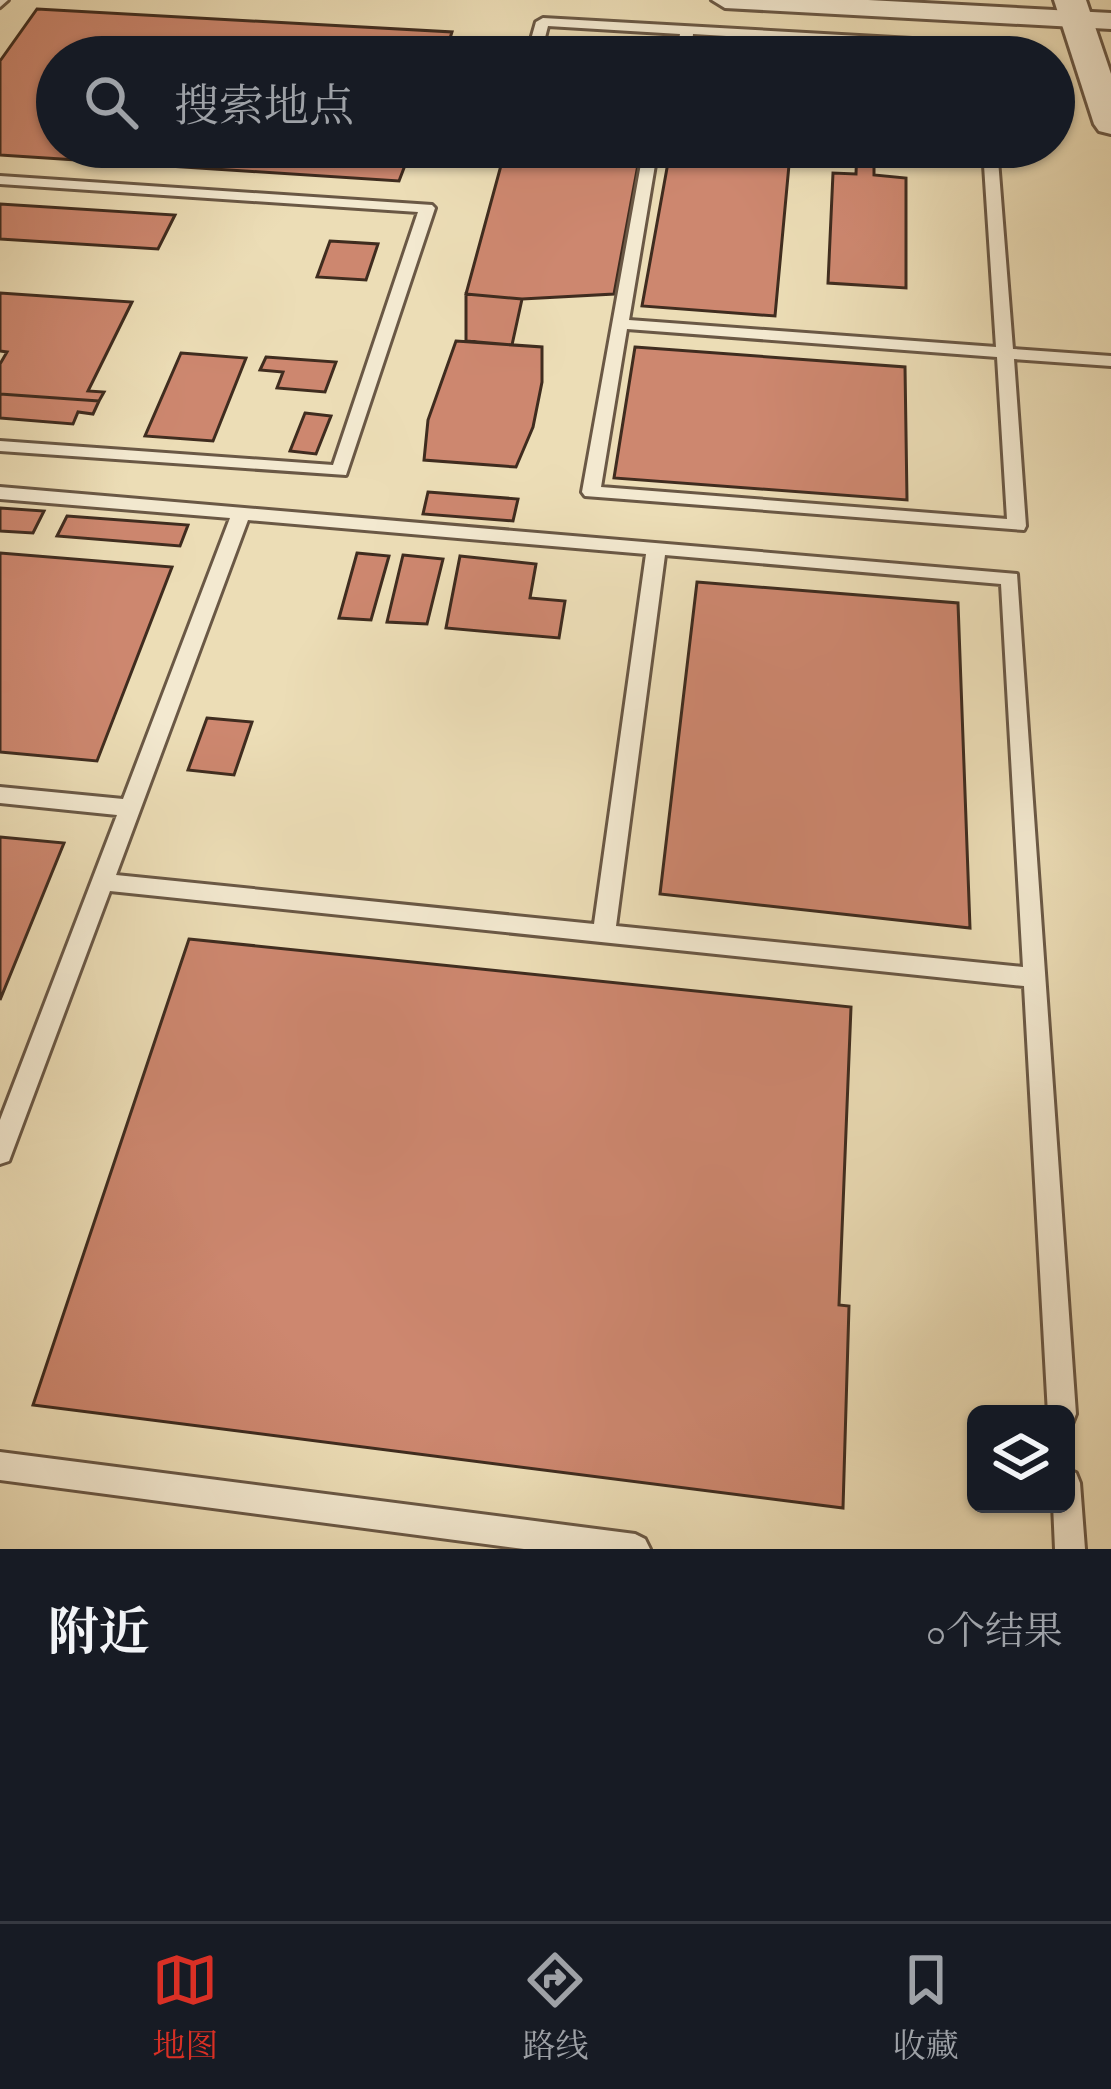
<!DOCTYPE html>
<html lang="zh">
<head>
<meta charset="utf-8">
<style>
  :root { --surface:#171b24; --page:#242831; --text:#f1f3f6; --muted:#9ea1a6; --line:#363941; --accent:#d93025 }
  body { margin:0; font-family:"IM FELL Double Pica","Noto Serif SC",serif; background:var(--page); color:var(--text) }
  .controls { position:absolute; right:36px; bottom:36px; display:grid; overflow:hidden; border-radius:18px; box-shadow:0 3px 9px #0004 }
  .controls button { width:108px; height:108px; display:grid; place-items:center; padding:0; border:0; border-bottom:3px solid var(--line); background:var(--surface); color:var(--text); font:60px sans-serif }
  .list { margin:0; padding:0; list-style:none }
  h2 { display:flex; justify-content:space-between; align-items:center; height:156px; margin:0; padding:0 48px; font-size:51px }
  h2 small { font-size:39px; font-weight:400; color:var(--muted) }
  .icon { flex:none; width:66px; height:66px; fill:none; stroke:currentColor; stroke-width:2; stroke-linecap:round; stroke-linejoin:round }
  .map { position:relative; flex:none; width:1111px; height:1549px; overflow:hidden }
  .search { position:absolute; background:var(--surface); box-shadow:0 3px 9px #0004; left:36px; right:36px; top:36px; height:132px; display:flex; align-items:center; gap:30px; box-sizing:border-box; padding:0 42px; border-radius:66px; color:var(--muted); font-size:45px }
  .sheet { height:372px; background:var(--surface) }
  nav { display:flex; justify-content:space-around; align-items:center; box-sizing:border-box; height:168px; border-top:3px solid var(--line); background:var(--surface); font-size:33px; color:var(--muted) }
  nav a { display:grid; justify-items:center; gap:6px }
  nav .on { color:var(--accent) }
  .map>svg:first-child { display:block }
</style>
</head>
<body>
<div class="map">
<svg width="1111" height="1549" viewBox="0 0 1111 1549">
  <rect width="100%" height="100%" fill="#ecddb6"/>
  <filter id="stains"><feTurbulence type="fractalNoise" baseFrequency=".00167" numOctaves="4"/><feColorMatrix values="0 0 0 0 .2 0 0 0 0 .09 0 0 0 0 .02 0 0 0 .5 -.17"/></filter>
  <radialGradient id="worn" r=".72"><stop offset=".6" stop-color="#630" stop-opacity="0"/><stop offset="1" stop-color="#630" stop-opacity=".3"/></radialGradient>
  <path fill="#cd876f" stroke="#3f2c1f" stroke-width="3" d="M37,9L452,32L444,57H57V147H412L399,181L0,155V61Z
    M549,43L650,49L649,57H545Z
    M676,44L710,46L708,57H674Z
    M506,147L640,154L614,294L522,299L466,294Z
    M857,147H874V175L906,178V288L828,283L833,173L856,174Z
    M669,157L789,165L775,316L642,306Z
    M0,204L175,215L158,249L0,239Z
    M330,241L378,244L366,280L317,277Z
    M0,293L132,302L88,391L104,392L99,401L0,394V364L7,352L0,351Z
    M466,294L522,299L512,345L466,341Z
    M456,341L542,347V382L533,427L516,467L424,460L428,420Z
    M635,347L905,367L907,500L614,478Z
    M181,353L246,358L213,441L145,436Z
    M266,357L336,362L325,392L277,388L283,372L260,370Z
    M0,394L99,401L93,414L78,412L73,424L0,418Z
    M305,413L331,416L316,454L290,451Z
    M428,492L518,499L513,521L423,514Z
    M0,508L44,511L33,533L0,531Z
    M67,516L188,525L180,546L57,536Z
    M0,553L172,567L97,761L0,752Z
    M357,553L389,556L371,620L339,618Z
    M403,555L443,559L427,624L387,622Z
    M460,556L536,564L530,598L565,601L559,638L446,628Z
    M697,582L958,603L970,928L660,894Z
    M207,718L252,722L234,775L188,770Z
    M0,837L64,843L0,1000Z
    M189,939L851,1007L839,1305L849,1306L843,1508L33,1405Z"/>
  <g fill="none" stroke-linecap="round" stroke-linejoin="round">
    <g stroke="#6a5845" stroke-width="6">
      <path id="service" d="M0,0H8L0,7Z
        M543,18L983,43L990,47L991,57H977V51L693,34L692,45L685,49L678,45L680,34L548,26L540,57H526L536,22Z
        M644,147H658L629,320L996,347L984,165L874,157L867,153L874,149L983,156V147H997L1013,349L1111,356V366L1014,359L1026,526L1024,530L585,496L582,492ZM627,329L997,357L1007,519L601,487Z
        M767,147H846L864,152L857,156L774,151Z
        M0,176L432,205L435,208L346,475L0,451V441L333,465L418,212L0,184Z
        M0,487L1017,574L1076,1414L1072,1424L1066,1426V1414H1048L1024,986L110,891L12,1153L9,1161L0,1164V1120L117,815L0,803V787L123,799L230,518L0,499ZM248,520L646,554L594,924L116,875ZM665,555L1001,584L1023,967L616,926Z
        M0,1452L635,1534L645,1539L650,1549H524L0,1480Z
        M1066,1469L1076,1473L1080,1483L1085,1549H1055L1053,1504H1066Z"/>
    </g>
    <g stroke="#6a5845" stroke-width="6">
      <path id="minor" d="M712,0H868L1111,13V29L725,8Z"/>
    </g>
    <g stroke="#6a5845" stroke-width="6">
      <path id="tertiary" d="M1054,0H1086L1111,74V134L1099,131L1094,124Z"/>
    </g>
    <use href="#service" fill="#f3e9d0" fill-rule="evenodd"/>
    <use href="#minor" fill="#f3e9d0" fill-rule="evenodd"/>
    <use href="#tertiary" fill="#f3e9d0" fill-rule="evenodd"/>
  </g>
  <rect width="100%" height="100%" filter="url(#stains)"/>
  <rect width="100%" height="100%" fill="url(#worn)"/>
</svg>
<div class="controls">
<button><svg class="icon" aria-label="layers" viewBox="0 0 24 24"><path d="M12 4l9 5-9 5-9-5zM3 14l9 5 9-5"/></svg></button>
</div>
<div class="search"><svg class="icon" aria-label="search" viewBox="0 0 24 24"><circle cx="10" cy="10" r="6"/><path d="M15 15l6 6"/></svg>搜索地点</div>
</div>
<section class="sheet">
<h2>附近<small>0个结果</small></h2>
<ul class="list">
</ul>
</section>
<nav>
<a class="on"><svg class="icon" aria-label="map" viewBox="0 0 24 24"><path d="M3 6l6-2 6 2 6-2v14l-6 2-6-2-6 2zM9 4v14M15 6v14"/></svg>地图</a>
<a><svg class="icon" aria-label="directions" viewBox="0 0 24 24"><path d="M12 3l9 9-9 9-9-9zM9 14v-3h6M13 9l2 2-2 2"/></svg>路线</a>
<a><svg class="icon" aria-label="saved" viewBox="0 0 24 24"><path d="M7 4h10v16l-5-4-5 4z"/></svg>收藏</a>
</nav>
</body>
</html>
